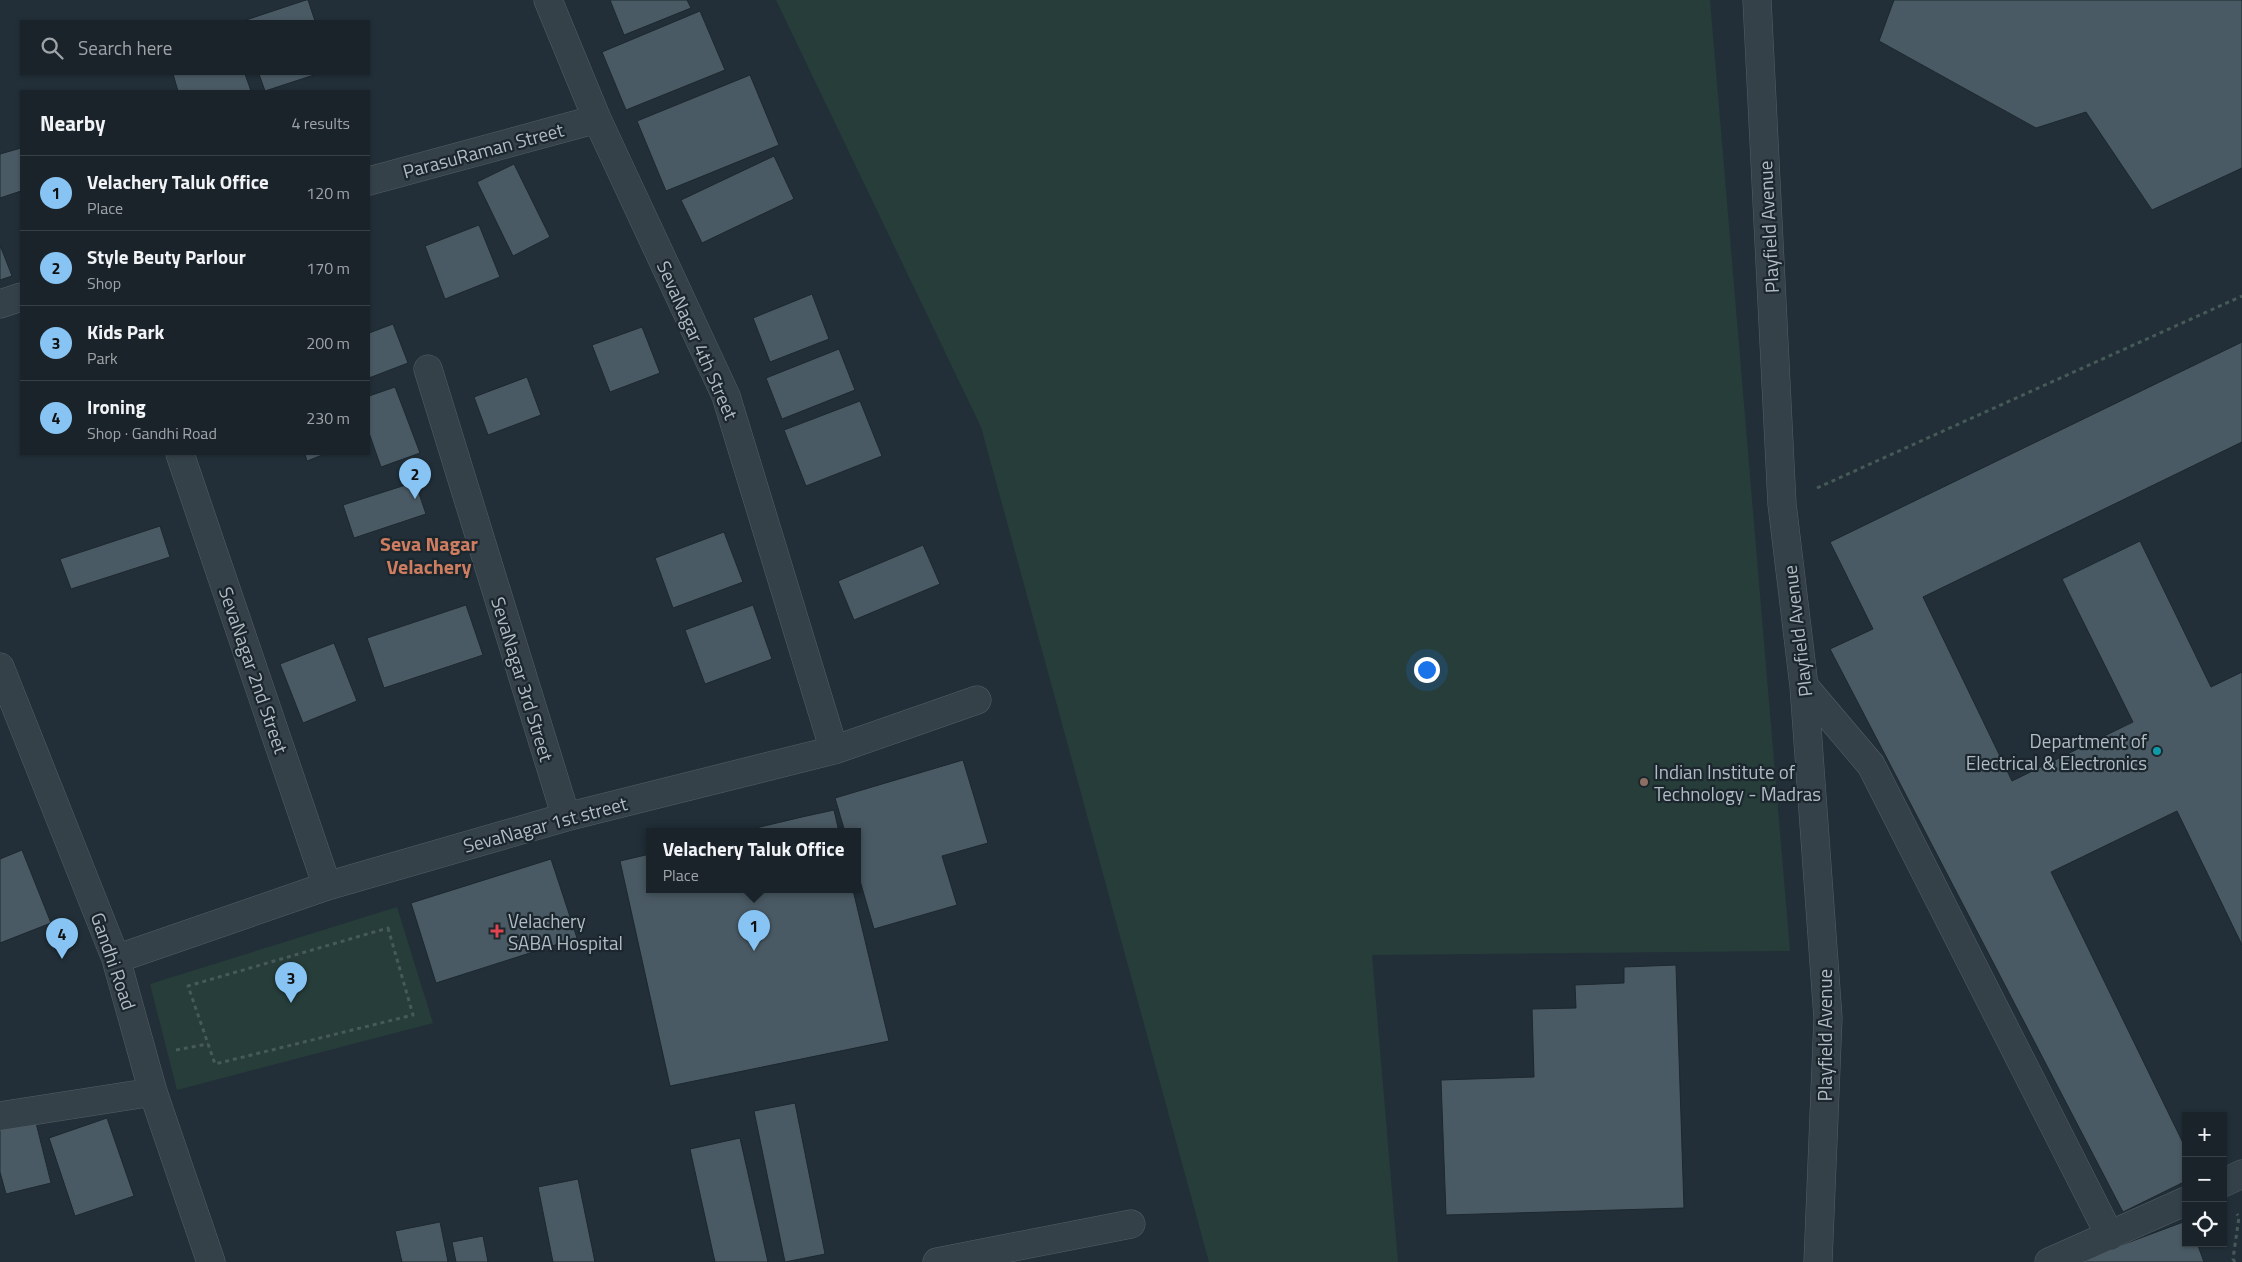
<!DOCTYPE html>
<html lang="en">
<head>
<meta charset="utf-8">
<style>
  :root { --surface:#1a232a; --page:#272f36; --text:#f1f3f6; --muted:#9fa4a8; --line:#384047; --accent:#87c4f3 }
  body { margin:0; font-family:"Titillium Web",sans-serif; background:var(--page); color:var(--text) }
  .controls { position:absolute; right:15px; bottom:15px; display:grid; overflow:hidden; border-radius:0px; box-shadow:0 1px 4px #0004 }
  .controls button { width:45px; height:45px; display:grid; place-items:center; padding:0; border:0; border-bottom:1px solid var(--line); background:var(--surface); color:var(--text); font:25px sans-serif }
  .you { position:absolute; left:1426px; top:669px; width:18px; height:18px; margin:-12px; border:4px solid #fff; border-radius:50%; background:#1a73e8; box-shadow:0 0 0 8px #1a73e833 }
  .badge { display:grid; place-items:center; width:32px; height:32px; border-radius:50%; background:var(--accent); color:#111; font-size:16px; font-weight:700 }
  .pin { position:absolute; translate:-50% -41px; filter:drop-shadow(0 1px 2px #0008) }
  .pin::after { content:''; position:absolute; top:26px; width:18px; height:15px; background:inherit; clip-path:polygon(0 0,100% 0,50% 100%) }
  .popup { position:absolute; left:646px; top:828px; width:215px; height:65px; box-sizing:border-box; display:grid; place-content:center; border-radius:0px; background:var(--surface); filter:drop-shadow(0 1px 4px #0005); font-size:16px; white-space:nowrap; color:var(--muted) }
  .popup b { font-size:19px; color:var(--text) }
  .popup::after { content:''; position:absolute; left:50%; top:100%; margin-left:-10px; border:10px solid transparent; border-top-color:var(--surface) }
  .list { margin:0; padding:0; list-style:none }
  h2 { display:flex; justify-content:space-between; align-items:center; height:65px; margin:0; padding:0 20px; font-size:21px }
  h2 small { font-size:16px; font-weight:400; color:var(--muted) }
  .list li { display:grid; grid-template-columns:32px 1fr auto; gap:15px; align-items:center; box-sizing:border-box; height:75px; padding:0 20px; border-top:1px solid var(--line) }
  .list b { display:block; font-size:19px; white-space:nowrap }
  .list p { margin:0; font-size:16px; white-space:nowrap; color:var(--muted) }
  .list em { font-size:16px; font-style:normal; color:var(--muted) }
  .icon { flex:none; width:28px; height:28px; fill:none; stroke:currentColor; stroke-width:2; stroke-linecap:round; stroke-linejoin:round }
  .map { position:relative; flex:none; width:2242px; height:1262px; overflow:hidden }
  .search { position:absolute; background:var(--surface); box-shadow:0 1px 4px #0004; left:20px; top:20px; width:350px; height:55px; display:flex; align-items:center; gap:12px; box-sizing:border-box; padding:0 18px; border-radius:0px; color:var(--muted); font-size:19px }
  .panel { position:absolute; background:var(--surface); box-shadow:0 1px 4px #0004; left:20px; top:90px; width:350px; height:365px; border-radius:0px }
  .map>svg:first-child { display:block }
</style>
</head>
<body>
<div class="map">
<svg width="2242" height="1262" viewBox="0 0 2242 1262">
  <rect width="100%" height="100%" fill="#222f38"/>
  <path fill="#273d3a" d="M776,0H1710L1790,951L1372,955L1398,1262H1209L981,427Z
    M397,907L433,1023L177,1090L150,984Z"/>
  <path fill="#4a5a64" stroke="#1d282f" d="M308,0L315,21H243L306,0Z
    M610,0H687L691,8L624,35Z
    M1894,0H2242V168L2152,210L2086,112L2036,128L1879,41Z
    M700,11L725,70L626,110L602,52Z
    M173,74H245L251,91H178Z
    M259,74H317L265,91Z
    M750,75L779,145L666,191L637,121Z
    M21,148V191L0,198V154Z
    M774,156L794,199L702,243L681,200Z
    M514,164L550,237L513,256L477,182Z
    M479,225L500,277L445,299L425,246Z
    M0,245L12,276L0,280Z
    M812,294L829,339L770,362L753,318Z
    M393,324L408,363L369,378V333Z
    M642,327L660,373L610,392L592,345Z
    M2242,342V442L1923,597L2012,781L2133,722L2062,579L2140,541L2211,687L2242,672V945L2177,811L2051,872L2186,1149V1181L2123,1212L1830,649L1873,629L1830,542Z
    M839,349L855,390L782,419L766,378Z
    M527,377L541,415L488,435L474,397Z
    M395,387L420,453L381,467L369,433V396Z
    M860,401L882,456L806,486L784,430Z
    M305,454H325L307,461Z
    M415,482L426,514L354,538L343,505Z
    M160,526L170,557L71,589L60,559Z
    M724,532L743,582L673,608L655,558Z
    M923,545L940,584L854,620L838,581Z
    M466,605L483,655L384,688L367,638Z
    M753,605L772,659L705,684L685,630Z
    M334,643L357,701L303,723L280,664Z
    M963,760L988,843L942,856L957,905L874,929L858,874V832H845L835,798Z
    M834,810L839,832H739L802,817Z
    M22,850L51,923L0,943V859Z
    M650,854V890H853L889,1041L670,1086L620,861Z
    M551,859L577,938L436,983L411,903Z
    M1676,965L1684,1208L1446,1215L1441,1080L1534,1077L1532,1009L1576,1008L1575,985L1624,983V967Z
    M795,1103L825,1254L785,1262L754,1111Z
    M34,1115L51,1183L6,1194L0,1172V1123Z
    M107,1118L134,1196L75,1216L49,1138Z
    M740,1138L768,1262H715L690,1149Z
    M578,1179L595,1262H553L538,1187Z
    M2186,1221V1243H2197L2204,1262H2076Z
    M440,1222L448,1262H402L395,1231Z
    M483,1236L488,1262H456L452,1242Z"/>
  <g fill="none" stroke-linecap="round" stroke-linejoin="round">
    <g stroke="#535f66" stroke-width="29">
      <path id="minor" d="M548,0L597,119L726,396L834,750
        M1757,0L1782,504L1804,686L1828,1018L1818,1262
        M369,181L597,119
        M0,304L21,297
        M428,369L566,817
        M180,454L327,886
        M0,667L116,959L153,1092L211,1262
        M1804,686L1871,765L2110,1236
        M116,959L327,886L566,817L834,750L977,700
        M0,1116L153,1092
        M2223,1183L2242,1174
        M937,1262L1131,1224
        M2049,1262L2186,1201"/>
    </g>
    <path stroke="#465a58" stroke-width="3" stroke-dasharray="4 4" stroke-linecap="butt" d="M1817,488L2242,296
      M388,928L413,1015L215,1064L188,986Z
      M176,1050L208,1044
      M2235,1262L2233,1259L2239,1217L2237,1214"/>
    <use href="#minor" stroke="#354149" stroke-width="28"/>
  </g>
  <circle fill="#0f9aa8" stroke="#1b262d" stroke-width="2" cx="2157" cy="751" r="5"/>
  <circle fill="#8d6e63" stroke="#1b262d" stroke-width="2" cx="1644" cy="782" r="5"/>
  <path fill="#e0444e" stroke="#1b262d" stroke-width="2" d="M494.5 923.5h5v5h5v5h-5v5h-5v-5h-5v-5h5z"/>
  <g text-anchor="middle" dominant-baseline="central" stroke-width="4.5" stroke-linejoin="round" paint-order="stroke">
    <g font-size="19" fill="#b0bcc5" stroke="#1b262d">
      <text transform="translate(483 150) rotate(-15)">ParasuRaman Street</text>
      <text transform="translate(1768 227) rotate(-93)">Playfield Avenue</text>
      <text transform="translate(698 340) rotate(66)">SevaNagar 4th Street</text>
      <text transform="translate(1797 631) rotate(-97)">Playfield Avenue</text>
      <text transform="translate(254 670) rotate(71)">SevaNagar 2nd Street</text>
      <text transform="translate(523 679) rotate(73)">SevaNagar 3rd Street</text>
      <text transform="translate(545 824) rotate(-15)">SevaNagar 1st street</text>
      <text transform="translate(114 961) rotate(71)">Gandhi Road</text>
      <text transform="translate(1824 1035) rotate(-90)">Playfield Avenue</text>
    </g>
    <g font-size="19" fill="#b0bcc5" stroke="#1b262d" text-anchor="start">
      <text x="2147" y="740" text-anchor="end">Department of<tspan x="2147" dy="22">Electrical &amp; Electronics</tspan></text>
      <text x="1654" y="771">Indian Institute of<tspan x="1654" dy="22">Technology - Madras</tspan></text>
      <text x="508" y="920">Velachery<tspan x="508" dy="22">SABA Hospital</tspan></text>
    </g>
    <g font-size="20" font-weight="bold" fill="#cf7d61" stroke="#1b262d">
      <text x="429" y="543">Seva Nagar<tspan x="429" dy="23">Velachery</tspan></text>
    </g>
  </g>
</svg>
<div class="controls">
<button>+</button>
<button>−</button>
<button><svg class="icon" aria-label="locate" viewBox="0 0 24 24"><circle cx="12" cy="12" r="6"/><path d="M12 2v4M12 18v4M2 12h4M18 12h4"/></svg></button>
</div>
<div class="you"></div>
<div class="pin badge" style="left:754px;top:951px">1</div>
<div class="popup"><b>Velachery Taluk Office</b>Place</div>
<div class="pin badge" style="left:415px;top:499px">2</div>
<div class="pin badge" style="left:291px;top:1003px">3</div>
<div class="pin badge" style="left:62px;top:959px">4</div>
<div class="search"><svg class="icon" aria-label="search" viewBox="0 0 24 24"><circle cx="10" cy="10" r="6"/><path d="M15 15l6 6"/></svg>Search here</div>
<section class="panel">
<h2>Nearby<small>4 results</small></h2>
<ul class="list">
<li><span class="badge">1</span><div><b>Velachery Taluk Office</b><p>Place</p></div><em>120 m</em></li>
<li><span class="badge">2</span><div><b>Style Beuty Parlour</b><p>Shop</p></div><em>170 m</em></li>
<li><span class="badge">3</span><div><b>Kids Park</b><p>Park</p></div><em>200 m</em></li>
<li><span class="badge">4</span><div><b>Ironing</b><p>Shop · Gandhi Road</p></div><em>230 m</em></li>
</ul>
</section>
</div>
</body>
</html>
